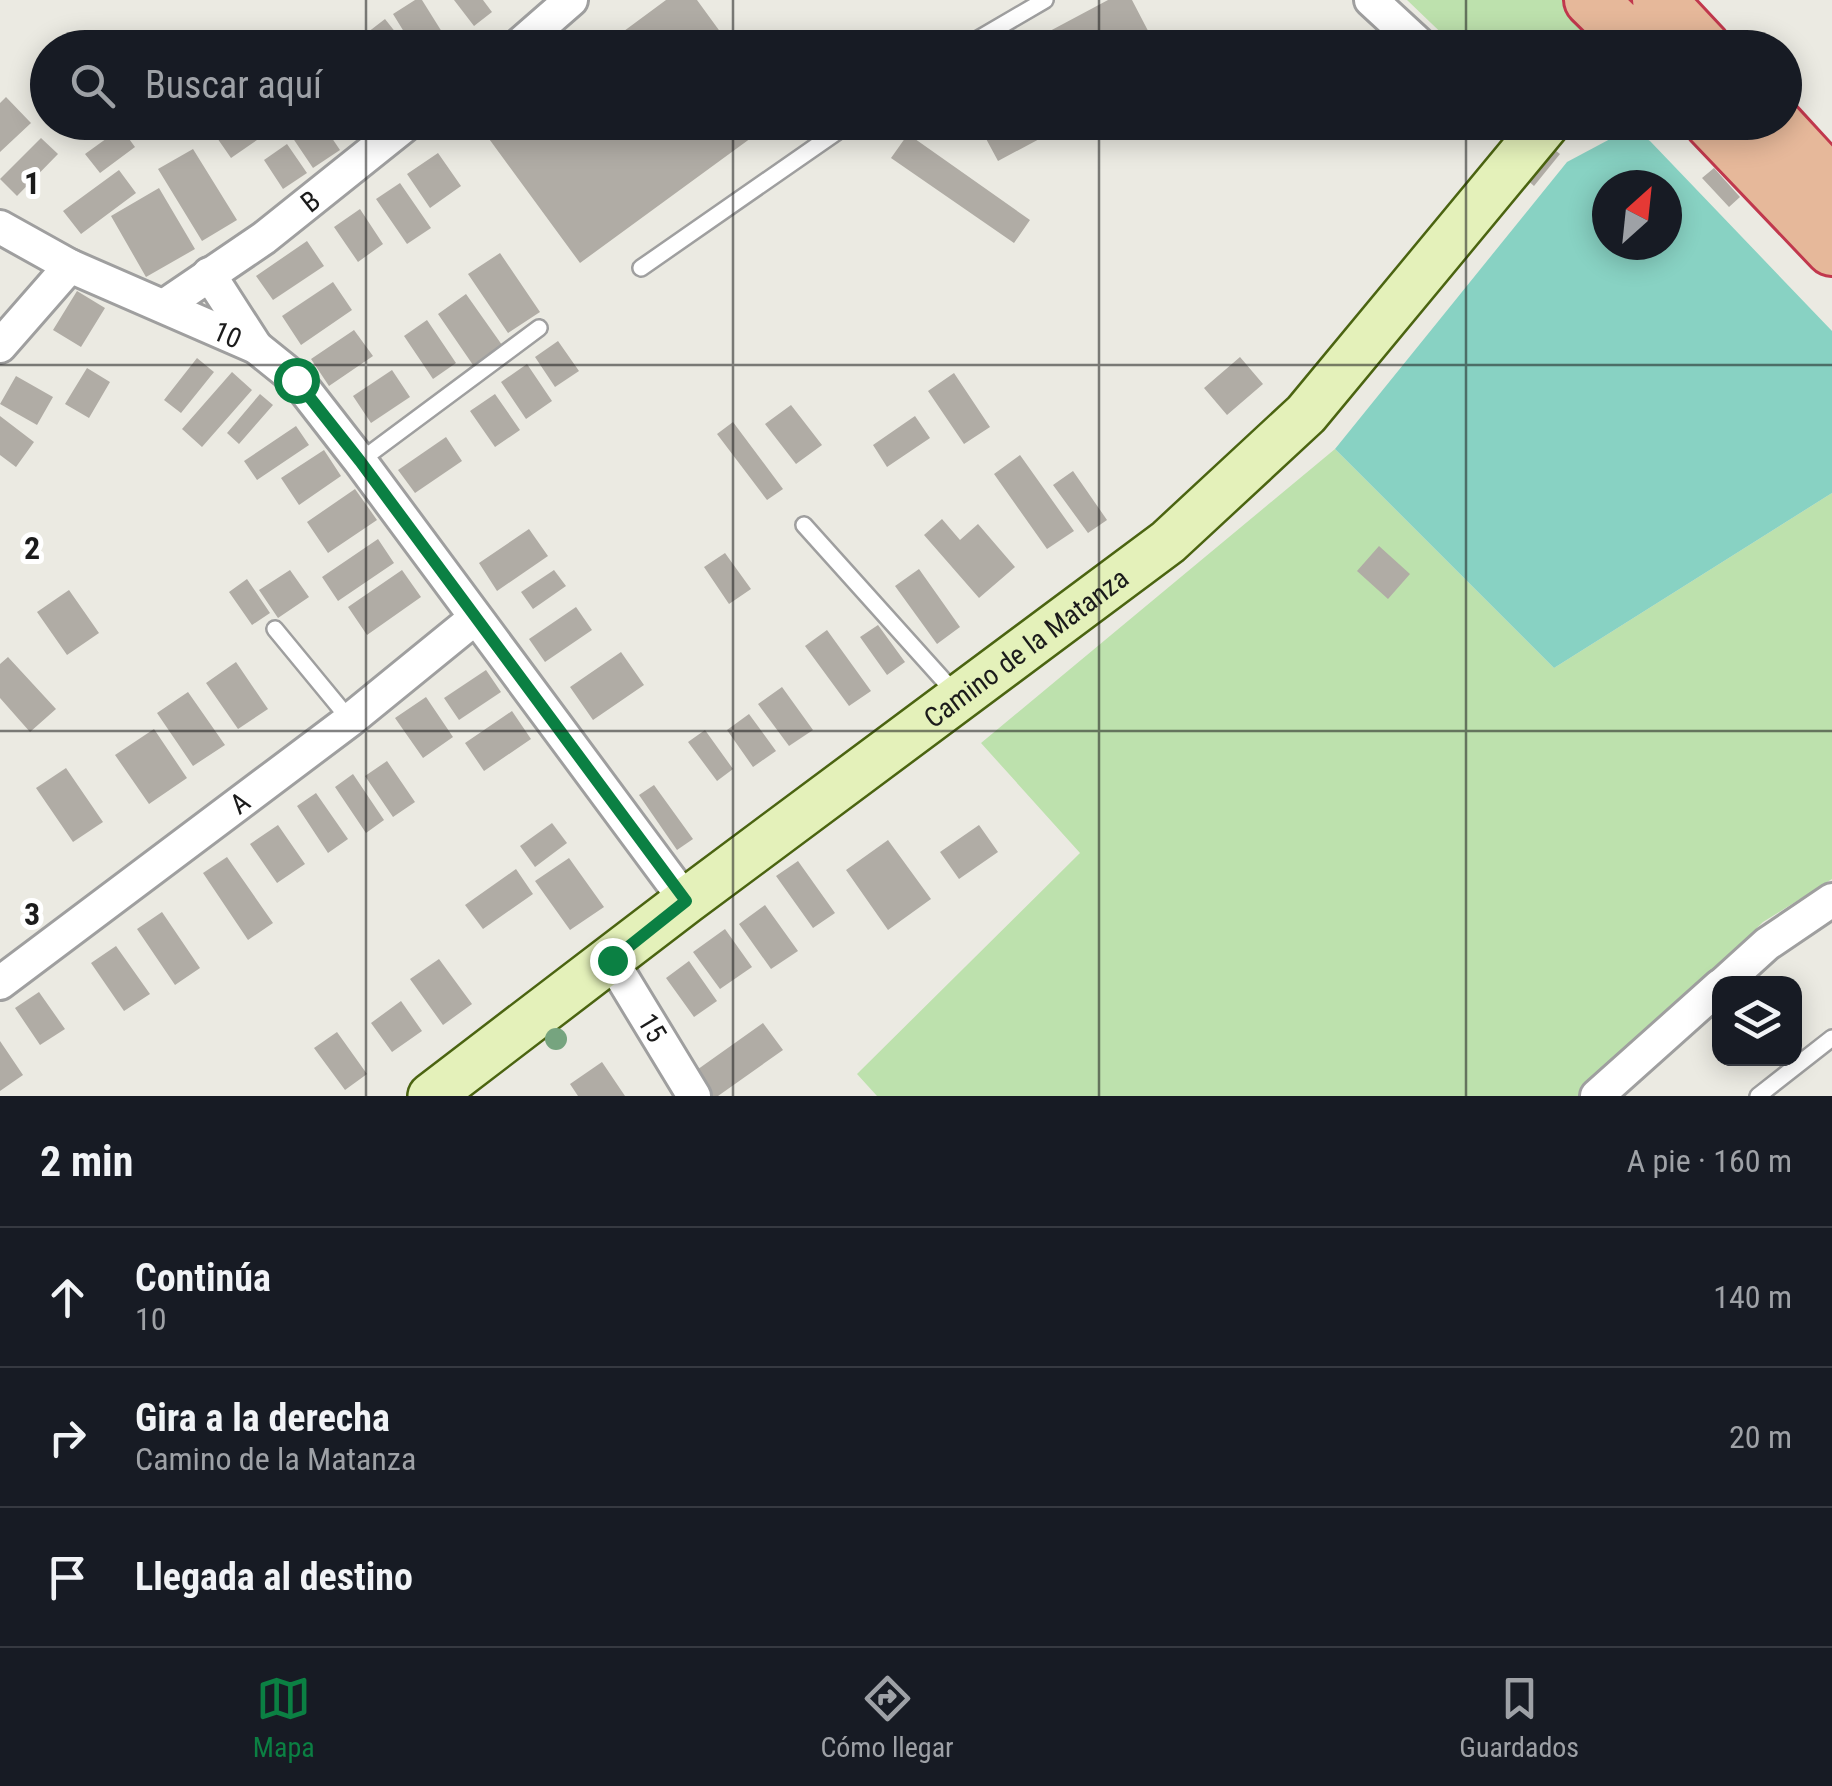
<!DOCTYPE html>
<html lang="es">
<head>
<meta charset="utf-8">
<style>
  :root { --surface:#171b24; --page:#20242c; --text:#f1f3f6; --muted:#9ea1a6; --line:#363941; --accent:#0b8043 }
  body { margin:0; font-family:"Roboto Condensed",sans-serif; background:var(--page); color:var(--text) }
  .controls { position:absolute; right:30px; bottom:30px; display:grid; overflow:hidden; border-radius:20px; box-shadow:0 5px 25px #0003 }
  .controls button { width:90px; height:90px; display:grid; place-items:center; padding:0; border:0; border-bottom:2px solid var(--line); background:var(--surface); color:var(--text); font:50px sans-serif }
  .compass { position:absolute; left:1592px; top:170px; width:90px; height:90px; border-radius:50%; background:var(--surface); box-shadow:0 5px 25px #0003; rotate:27deg }
  .stop { position:absolute; width:30px; height:30px; margin:-22px; border:8px solid #0b8043; border-radius:50%; background:#fff }
  .stop.end { background:#0b8043; border-color:#fff; box-shadow:0 2px 10px #0008 }
  .list { margin:0; padding:0; list-style:none }
  h2 { display:flex; justify-content:space-between; align-items:center; height:130px; margin:0; padding:0 40px; font-size:42px }
  h2 small { font-size:32px; font-weight:400; color:var(--muted) }
  .list li { display:grid; grid-template-columns:65px 1fr auto; gap:30px; align-items:center; box-sizing:border-box; height:140px; padding:0 40px; border-top:2px solid var(--line) }
  .list b { display:block; font-size:38px; white-space:nowrap }
  .list p { margin:0; font-size:32px; white-space:nowrap; color:var(--muted) }
  .list em { font-size:32px; font-style:normal; color:var(--muted) }
  .icon { flex:none; width:55px; height:55px; fill:none; stroke:currentColor; stroke-width:2; stroke-linecap:round; stroke-linejoin:round }
  .map { position:relative; flex:none; width:1832px; height:1096px; overflow:hidden }
  .search { position:absolute; background:var(--surface); box-shadow:0 5px 25px #0003; left:30px; right:30px; top:30px; height:110px; display:flex; align-items:center; gap:25px; box-sizing:border-box; padding:0 35px; border-radius:55px; color:var(--muted); font-size:38px }
  .sheet { height:550px; background:var(--surface) }
  nav { display:flex; justify-content:space-around; align-items:center; box-sizing:border-box; height:140px; border-top:2px solid var(--line); background:var(--surface); font-size:28px; color:var(--muted) }
  nav a { display:grid; justify-items:center; gap:5px }
  nav .on { color:var(--accent) }
  .map>svg:first-child { display:block }
</style>
</head>
<body>
<div class="map">
<svg width="1832" height="1096" viewBox="0 0 1832 1096">
  <rect width="100%" height="100%" fill="#ebeae2"/>
  <path fill="#bde1ad" d="M1407,0H1565L1582,16L1586,43L1582,48L1456,47Z
    M1335,449L1554,668L1832,493V879L1763,922L1588,1096H877L857,1074L1080,853L981,743Z"/>
  <path fill="#88d2c3" fill-rule="evenodd" d="M1635,131L1650,141L1832,331V493L1554,668L1335,449L1567,162L1612,138ZM1607,185H1667V245H1607Z"/>
  <path fill="#b0aca5" d="M415,0H422L452,48H414L393,14Z
    M454,0H483L492,12L474,26Z
    M666,0H697L732,48H601Z
    M1108,0H1132L1157,48H1018Z
    M385,19L408,48H365L359,39Z
    M6,97L31,123L0,152V103Z
    M206,122H245L257,140L231,158Z
    M289,122H321L340,150L313,168L284,125Z
    M498,122H773L580,263L484,132Z
    M977,122H1071L998,161Z
    M121,128L135,147L100,173L85,154Z
    M908,134L1030,220L1014,243L891,158Z
    M41,138L58,154L17,196L0,179Z
    M287,144L307,173L283,189L264,160Z
    M1551,147L1560,154L1534,186L1526,179Z
    M193,149L237,220L202,241L158,169Z
    M438,153L461,186L430,208L407,174Z
    M1714,168L1740,197L1729,207L1702,178Z
    M119,170L136,193L81,234L63,211Z
    M400,183L431,228L407,244L376,199Z
    M159,188L195,249L146,277L111,216Z
    M360,209L383,244L358,262L334,227Z
    M307,241L324,266L273,300L256,276Z
    M500,253L540,312L508,333L468,274Z
    M333,282L352,310L301,345L282,316Z
    M77,291L105,308L81,347L53,330Z
    M466,294L502,345L473,365L438,314Z
    M427,320L456,363L433,379L404,336Z
    M354,330L373,356L329,386L311,359Z
    M558,341L579,371L555,387L535,357Z
    M1240,357L1263,384L1227,415L1204,388Z
    M197,358L214,372L181,413L164,400Z
    M527,364L552,401L526,419L501,382Z
    M87,368L110,382L89,418L65,404Z
    M392,370L410,397L371,423L353,396Z
    M232,372L252,390L202,447L182,429Z
    M954,373L990,427L964,444L928,391Z
    M16,376L53,397L37,425L0,404Z
    M260,394L273,405L239,444L227,433Z
    M495,394L520,430L495,447L470,411Z
    M791,405L822,445L796,464L765,424Z
    M0,416L34,442L16,467L0,455Z
    M915,416L930,438L887,467L873,445Z
    M733,422L783,489L767,500L717,434Z
    M296,426L309,445L257,480L244,461Z
    M446,437L462,461L415,493L398,470Z
    M324,450L341,476L299,505L281,478Z
    M1020,455L1074,531L1047,549L994,474Z
    M1073,471L1107,520L1088,533L1053,485Z
    M355,489L377,520L328,553L307,522Z
    M942,519L960,540L978,524L1015,567L979,598L924,535Z
    M529,529L548,556L497,591L479,563Z
    M378,539L394,563L338,601L322,577Z
    M1379,546L1410,574L1388,599L1357,571Z
    M725,553L751,589L729,604L704,567Z
    M919,569L960,627L937,644L895,586Z
    M290,570L309,597L278,618L259,590Z
    M402,570L421,597L367,635L348,607Z
    M554,570L566,586L533,609L521,592Z
    M247,579L270,613L252,625L229,592Z
    M69,590L99,633L67,655L37,612Z
    M576,607L592,630L545,662L529,639Z
    M878,625L905,662L887,675L860,637Z
    M827,630L871,691L849,706L805,646Z
    M621,652L644,685L593,720L570,687Z
    M8,657L56,709L30,732L0,698V664Z
    M236,662L268,709L238,729L206,683Z
    M486,670L501,692L459,720L444,698Z
    M782,687L813,730L789,746L758,704Z
    M188,692L225,745L193,766L157,713Z
    M426,697L453,737L423,758L395,718Z
    M512,711L531,739L484,771L465,743Z
    M749,714L776,751L753,767L727,730Z
    M154,729L187,778L149,804L115,755Z
    M705,730L733,769L717,781L688,742Z
    M387,761L415,802L393,817L365,776Z
    M66,768L103,822L73,842L36,788Z
    M353,774L384,820L366,833L335,787Z
    M654,785L693,839L677,850L639,795Z
    M316,793L348,839L328,853L297,806Z
    M552,823L567,843L535,867L520,846Z
    M278,825L305,864L277,883L250,844Z
    M979,825L998,852L959,879L940,852Z
    M888,840L931,899L888,930L846,870Z
    M227,857L273,923L248,940L203,873Z
    M569,858L604,907L570,930L535,881Z
    M798,861L835,913L813,928L776,876Z
    M516,869L533,894L483,929L465,905Z
    M765,905L798,951L771,969L739,924Z
    M162,912L200,968L175,985L137,929Z
    M725,929L752,967L720,989L693,952Z
    M116,946L150,994L124,1011L91,963Z
    M439,959L472,1004L443,1025L410,979Z
    M689,961L717,1001L694,1017L666,978Z
    M39,992L65,1029L40,1045L15,1008Z
    M401,1001L422,1031L392,1052L371,1023Z
    M763,1023L783,1050L718,1096H711L694,1072Z
    M337,1032L367,1074L345,1090L314,1048Z
    M0,1041L23,1075L0,1091Z
    M602,1062L625,1096H578L570,1084Z"/>
  <g fill="none" stroke-linecap="round" stroke-linejoin="round">
    <g stroke="#9f9f9f" stroke-width="20">
      <path id="service" d="M963,48L1045,0
        M641,268L851,122
        M360,461L539,328
        M804,525L955,693
        M275,629L350,720
        M1758,1096L1832,1038"/>
    </g>
    <g stroke="#9f9f9f" stroke-width="38">
      <g id="minor">
        <path d="M1371,0L1423,48"/>
        <path d="M516,48L571,0"/>
        <path id="s1" d="M0,227L70,266L256,347L297,380L360,461L686,901"/>
        <path d="M209,274L256,347"/>
        <path id="s2" d="M164,306L264,238L409,122"/>
        <path d="M0,346L70,266"/>
        <path id="s3" d="M612,961L694,1096"/>
        <path id="s4" d="M0,983L350,720L474,619"/>
        <path d="M1723,984L1767,944L1832,900"/>
        <path d="M1597,1096L1720,986"/>
      </g>
    </g>
    <g stroke="#4b6411" stroke-width="50">
      <g id="secondary">
        <path id="s5" d="M431,1096L686,901L1168,542L1306,414L1548,122"/>
      </g>
    </g>
    <g stroke="#c1384d" stroke-width="58">
      <path id="trunk" d="M1591,0L1640,48
        M1659,0L1704,48
        M1711,122L1832,249
        M1774,122L1832,185"/>
    </g>
    <use href="#service" stroke="#fff" stroke-width="15"/>
    <use href="#minor" stroke="#fff" stroke-width="32"/>
    <use href="#secondary" stroke="#e4f1ba" stroke-width="45"/>
    <use href="#trunk" stroke="#e6b89a" stroke-width="52"/>
  </g>
  <circle fill="#76a47f" cx="556" cy="1039" r="11"/>
  <g fill="none" stroke-linecap="round" stroke-linejoin="round">
    <path stroke="#0b8043" stroke-width="12" d="M296,380L360,461L686,901L612,960"/>
  </g>
  <path fill="none" stroke="#1b1b1b" stroke-width="2.5" stroke-opacity="0.55" d="M366,0V48M733,0V48M1099,0V48M1466,0V48M366,122V1096M733,122V1096M1099,122V1096M1466,122V1096M0,365H1832M0,731H1832"/>
  <g text-anchor="middle" dominant-baseline="central" stroke-width="10" stroke-linejoin="round" paint-order="stroke">
    <g font-size="28" fill="#1b1b1b" stroke="#fff">
      <text stroke="none"><textPath href="#s2" startOffset="180">B</textPath></text>
      <text stroke="none"><textPath href="#s1" startOffset="252">10</textPath></text>
      <text stroke="none"><textPath href="#s5" startOffset="745">Camino de la Matanza</textPath></text>
      <text stroke="none"><textPath href="#s4" startOffset="300">A</textPath></text>
      <text stroke="none"><textPath href="#s3" startOffset="78">15</textPath></text>
    </g>
  </g>
  <g font-size="32" text-anchor="middle" font-weight="bold" fill="#1b1b1b" stroke="#fff" stroke-width="10" stroke-linejoin="round" paint-order="stroke">
    <text x="32" y="194">1</text>
    <text x="32" y="559">2</text>
    <text x="32" y="925">3</text>
  </g>
</svg>
<div class="controls">
<button><svg class="icon" aria-label="layers" viewBox="0 0 24 24"><path d="M12 4l9 5-9 5-9-5zM3 14l9 5 9-5"/></svg></button>
</div>
<svg class="compass" viewBox="-18 -18 36 36"><path d="M0-13l5 13h-10z" fill="#e53935"/><path d="M0 13l5-13h-10z" fill="#9ea1a6"/></svg>
<div class="stop" style="left:296px;top:380px"></div>
<div class="stop end" style="left:612px;top:960px"></div>
<div class="search"><svg class="icon" aria-label="search" viewBox="0 0 24 24"><circle cx="10" cy="10" r="6"/><path d="M15 15l6 6"/></svg>Buscar aquí</div>
</div>
<section class="sheet">
<h2>2 min<small>A pie · 160 m</small></h2>
<ul class="list">
<li><svg class="icon" aria-label="ahead" viewBox="0 0 24 24"><path d="M12 20V5M6 11l6-6 6 6"/></svg><div><b>Continúa</b><p>10</p></div><em>140 m</em></li>
<li><svg class="icon" aria-label="right" viewBox="0 0 24 24"><path d="M7 20v-9h11M14 6l5 5-5 5"/></svg><div><b>Gira a la derecha</b><p>Camino de la Matanza</p></div><em>20 m</em></li>
<li><svg class="icon" aria-label="arrive" viewBox="0 0 24 24"><path d="M6 21V4h12l-3 4 3 4H6"/></svg><div><b>Llegada al destino</b></div></li>
</ul>
</section>
<nav>
<a class="on"><svg class="icon" aria-label="map" viewBox="0 0 24 24"><path d="M3 6l6-2 6 2 6-2v14l-6 2-6-2-6 2zM9 4v14M15 6v14"/></svg>Mapa</a>
<a><svg class="icon" aria-label="directions" viewBox="0 0 24 24"><path d="M12 3l9 9-9 9-9-9zM9 14v-3h6M13 9l2 2-2 2"/></svg>Cómo llegar</a>
<a><svg class="icon" aria-label="saved" viewBox="0 0 24 24"><path d="M7 4h10v16l-5-4-5 4z"/></svg>Guardados</a>
</nav>
</body>
</html>
